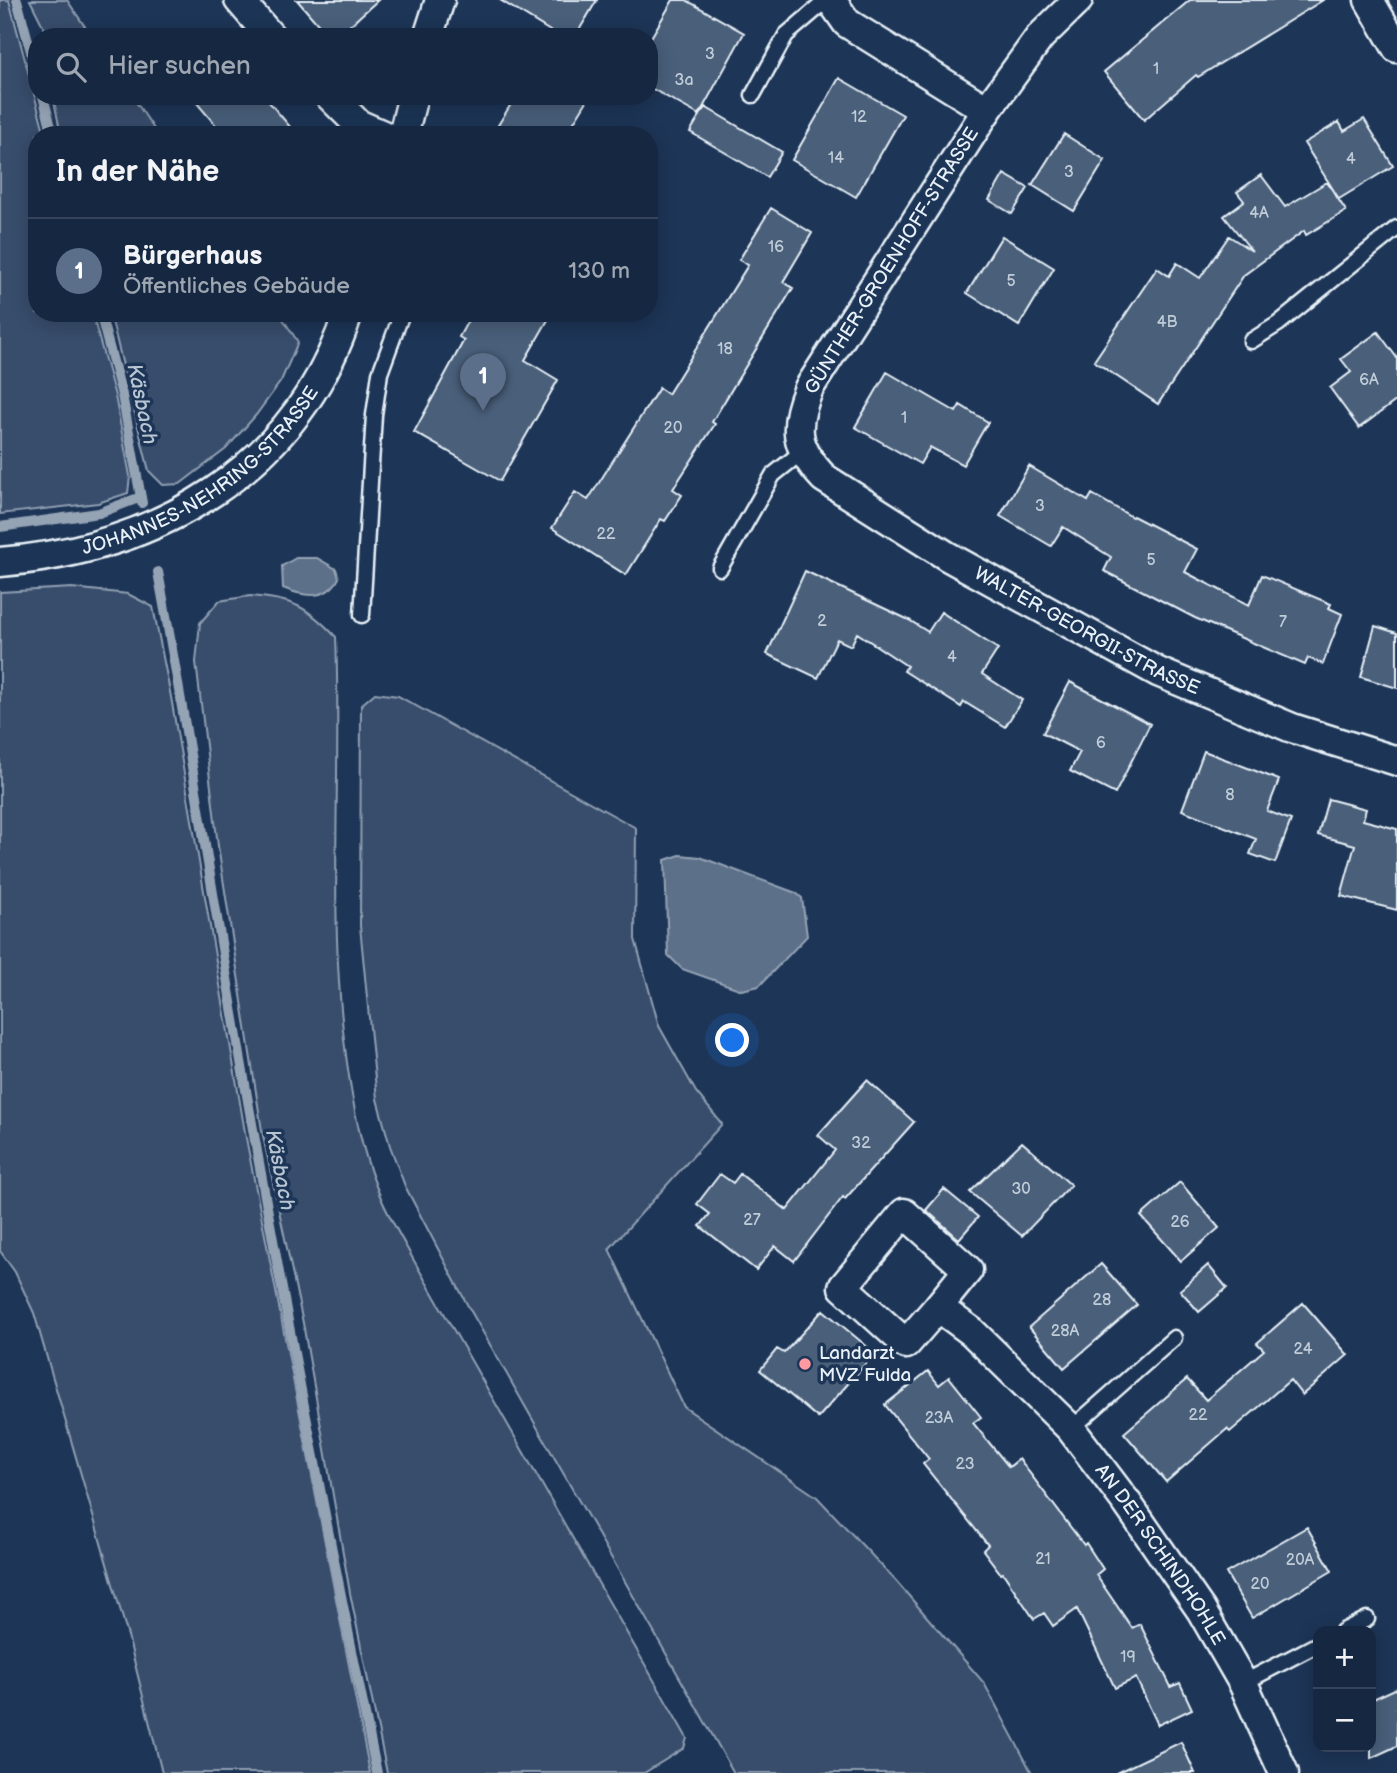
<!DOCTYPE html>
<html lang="de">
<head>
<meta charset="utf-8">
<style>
  :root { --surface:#162841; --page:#23344c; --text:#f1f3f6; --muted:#9ea6b1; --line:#35445a; --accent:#ff9aa2 }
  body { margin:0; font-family:"Balsamiq Sans",sans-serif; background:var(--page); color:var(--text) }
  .controls { position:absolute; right:21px; bottom:21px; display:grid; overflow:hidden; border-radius:14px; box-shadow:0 4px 18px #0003 }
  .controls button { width:63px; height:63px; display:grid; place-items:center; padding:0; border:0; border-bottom:2px solid var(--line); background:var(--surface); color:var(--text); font:35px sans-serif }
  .you { position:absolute; left:733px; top:1041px; width:24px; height:24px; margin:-18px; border:5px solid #fff; border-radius:50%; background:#1a73e8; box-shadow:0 0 0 10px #1a73e833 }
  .badge { display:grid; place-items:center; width:46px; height:46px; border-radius:50%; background:var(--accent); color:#fff; font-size:23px; font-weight:700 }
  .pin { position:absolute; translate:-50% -58px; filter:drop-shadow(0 2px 4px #0008) }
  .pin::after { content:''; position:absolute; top:37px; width:24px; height:21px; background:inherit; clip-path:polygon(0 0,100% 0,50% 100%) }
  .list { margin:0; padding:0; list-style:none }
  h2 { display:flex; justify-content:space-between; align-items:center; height:91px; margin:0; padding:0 28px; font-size:30px }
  h2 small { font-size:23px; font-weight:400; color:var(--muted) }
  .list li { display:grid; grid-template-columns:46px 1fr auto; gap:21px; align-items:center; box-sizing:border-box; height:105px; padding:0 28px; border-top:2px solid var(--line) }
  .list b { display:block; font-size:26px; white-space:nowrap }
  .list p { margin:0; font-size:23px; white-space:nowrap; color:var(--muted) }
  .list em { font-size:23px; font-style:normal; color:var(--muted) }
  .icon { flex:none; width:38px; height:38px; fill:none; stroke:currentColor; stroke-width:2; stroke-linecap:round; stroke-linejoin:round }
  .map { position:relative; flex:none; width:1397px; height:1773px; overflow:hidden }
  .search { position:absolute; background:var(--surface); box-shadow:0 4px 18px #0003; left:28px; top:28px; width:630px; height:77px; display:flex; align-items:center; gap:18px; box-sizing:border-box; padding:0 24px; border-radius:28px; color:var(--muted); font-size:26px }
  .panel { position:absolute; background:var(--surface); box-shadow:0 4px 18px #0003; left:28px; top:126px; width:630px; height:196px; border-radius:28px }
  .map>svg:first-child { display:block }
</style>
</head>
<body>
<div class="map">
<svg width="1397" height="1773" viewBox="0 0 1397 1773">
  <rect width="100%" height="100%" fill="#1d3557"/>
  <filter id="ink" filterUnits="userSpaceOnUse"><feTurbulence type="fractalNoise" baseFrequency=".0143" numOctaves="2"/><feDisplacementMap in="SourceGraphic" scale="14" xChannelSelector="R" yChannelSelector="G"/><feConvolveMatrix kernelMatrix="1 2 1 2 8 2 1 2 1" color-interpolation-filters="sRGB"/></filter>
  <g filter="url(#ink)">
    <path fill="#374d6c" stroke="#909fb2" stroke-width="2" d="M0,0H9L45,135H37V313H92L115,396L130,476L128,493L98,503L0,514Z
      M30,0H67L92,37H53L44,28Z
      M53,96H132L158,135H61Z
      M110,313H279L298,342L281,381L256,415L226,449L180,484L163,485L149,471Z
      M72,588L128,594L153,607L171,697L246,1138L370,1773H162L128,1636L34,1313L15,1272L0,1251V592Z
      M250,596C292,599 307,606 336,637C342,783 326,930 349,1076C355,1117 364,1160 381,1198C390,1219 402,1239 413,1259L687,1738L684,1748L644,1773H387L350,1593L303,1323L262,1131L218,846L196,662L200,623L219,601Z
      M375,693L398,696L636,828L635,939L659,1026L696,1092L722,1124L609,1249L684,1407L817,1497L896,1581L984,1683L1032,1773H734L468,1306L405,1186L390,1146L377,1099L360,926L361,705Z"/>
    <path fill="#5d7089" stroke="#95a4b5" stroke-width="2" d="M296,558H317L336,569L339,578C327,601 304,597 283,588L282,566Z
      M680,855L700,857L796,893L802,898L807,936L759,986L742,990L682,969L668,955L665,860Z"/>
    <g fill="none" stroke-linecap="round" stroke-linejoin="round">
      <path stroke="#95a4b5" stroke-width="10" d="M17,0L37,74
        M43,96L53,135
        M100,313L122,395L142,503
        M0,527L99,513L141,497
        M158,572C193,759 220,947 254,1135C292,1348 333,1561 377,1773"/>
    </g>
    <path fill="#495e7a" stroke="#e8f1f8" stroke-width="2" d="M297,0H378L337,37H329Z
      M500,0H597L575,37H560Z
      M673,0H686L744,33L699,115L649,87V41Z
      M1190,0H1323L1198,77L1196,75L1144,120L1104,72Z
      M839,78L903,115L856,197L792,160Z
      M191,96H264L297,135H224Z
      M516,96H590L566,135H492Z
      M705,107L782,152L767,177L690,132Z
      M1364,119L1393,166L1339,199L1304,143L1339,122L1344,131Z
      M1064,134L1105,160L1074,211L1032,185Z
      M1004,174L1028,188L1012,214L989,200Z
      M1261,175L1285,207L1327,182L1346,211L1306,235L1304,231L1244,275L1158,404L1094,361L1157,268L1169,276L1177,263L1200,278L1229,236L1252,251L1224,216L1244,201L1237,192Z
      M771,208L812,233L783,282L793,288L712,422L715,424L673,489L682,495L665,521L661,519L626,575L552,528L575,492L588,500L659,388L668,394L748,265L739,260Z
      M1002,236L1054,268L1019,326L967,293Z
      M472,313H552L525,360L558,380L500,481L414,432L464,340L459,337Z
      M1378,332L1397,358V400L1359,428L1330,388L1351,372L1341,359Z
      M887,372L956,412L960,405L988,422L963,465L930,447L920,464L855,427Z
      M1029,466L1088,501L1092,494L1132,517L1133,516L1197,549L1185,572L1249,605L1262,575L1331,604L1329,608L1342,614L1323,664L1308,658L1305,665L1195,618L1104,571L1111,557L1063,527L1051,546L1000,516Z
      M805,571L909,620L928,632L941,612L998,649L982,674L1022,700L1005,727L964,702L961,707L904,671L907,666L857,633L851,646L837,639L818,678L767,654Z
      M1375,626L1397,633V688L1361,677Z
      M1070,682L1150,724L1115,794L1070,771L1080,752L1043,733Z
      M1204,751L1279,780L1267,811L1291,820L1275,863L1250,854L1256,839L1182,810Z
      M1328,799L1366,809L1363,820L1397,829V910L1341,896L1355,845L1318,835Z
      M867,1080L914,1122L845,1199L843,1197L794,1261L775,1246L756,1270L700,1226L710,1214L697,1204L720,1174L733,1183L740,1174L787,1210L835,1150L818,1135Z
      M1022,1142L1071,1185L1022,1236L970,1192Z
      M1180,1182L1219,1228L1181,1261L1141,1216Z
      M944,1189L978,1217L959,1239L926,1210Z
      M1101,1264L1137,1305L1064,1368L1029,1327Z
      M1208,1265L1227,1288L1199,1312L1180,1290Z
      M1303,1303L1348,1355L1302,1395L1290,1380L1230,1432L1227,1429L1166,1482L1124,1433L1187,1379L1206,1400L1264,1350L1257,1343Z
      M823,1310L875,1353L818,1418L760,1370L777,1349L784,1353Z
      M928,1371L939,1385L949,1377L981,1417L973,1423L1009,1467L1019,1459L1084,1545L1086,1543L1103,1569L1096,1575L1132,1628L1140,1624L1171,1687L1180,1683L1192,1709L1158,1725L1136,1678L1115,1688L1077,1609L1053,1626L1044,1613L1034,1619L1003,1573L1001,1574L983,1550L988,1545L923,1464L929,1459L885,1405Z
      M1307,1527L1332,1571L1252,1618L1226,1573Z
      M1397,1688V1746L1371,1758V1700Z
      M1181,1742L1195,1773H1116Z"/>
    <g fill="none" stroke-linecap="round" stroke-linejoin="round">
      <g stroke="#e8f1f8" stroke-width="19">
        <path id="service" d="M753,95L786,35L827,0
          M1251,341L1278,324L1397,228
          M720,568L773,475L803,451
          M362,615L374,415L380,373L402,313
          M1071,1429L1174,1338
          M1343,1631L1367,1619
          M1243,1683L1318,1644"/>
      </g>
      <g stroke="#e8f1f8" stroke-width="33">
        <g id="minor">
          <path d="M239,0L271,37"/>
          <path d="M831,0L847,23L987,110"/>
          <path id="s1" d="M1078,0L1040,37L987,110L809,388C793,426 794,447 824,478L947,556L1158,672L1292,728L1397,761"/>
          <path d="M1369,0L1397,48"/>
          <path d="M428,37L440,0"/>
          <path d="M330,96L358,124L383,135"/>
          <path d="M403,135L413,96"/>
          <path id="s2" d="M0,562C157,549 297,470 348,313"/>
          <path id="s3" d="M938,1307L906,1344L843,1287L904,1213L968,1270L938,1307L972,1332L1071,1429L1127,1503L1201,1610L1243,1683L1284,1773"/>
        </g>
      </g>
      <use href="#service" stroke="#1d3557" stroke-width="14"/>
      <use href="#minor" stroke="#1d3557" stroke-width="28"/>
    </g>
  </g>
  <circle fill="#ff9aa2" stroke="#1d3557" stroke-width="2.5" cx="805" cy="1364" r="7"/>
  <g text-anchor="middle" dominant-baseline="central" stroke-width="7" stroke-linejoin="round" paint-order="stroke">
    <g font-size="16" fill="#c0ccd8">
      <text x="710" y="54">3</text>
      <text x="1156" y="69">1</text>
      <text x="684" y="80">3a</text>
      <text x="859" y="117">12</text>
      <text x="836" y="158">14</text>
      <text x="1351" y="159">4</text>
      <text x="1069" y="172">3</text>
      <text x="1259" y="213">4A</text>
      <text x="776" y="247">16</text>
      <text x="1011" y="281">5</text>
      <text x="1167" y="322">4B</text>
      <text x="725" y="349">18</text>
      <text x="1369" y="380">6A</text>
      <text x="904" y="418">1</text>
      <text x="673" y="428">20</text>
      <text x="1040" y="506">3</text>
      <text x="606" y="534">22</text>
      <text x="1151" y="560">5</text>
      <text x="822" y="621">2</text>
      <text x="1283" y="622">7</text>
      <text x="952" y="657">4</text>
      <text x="1101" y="743">6</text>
      <text x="1230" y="795">8</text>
      <text x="861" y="1143">32</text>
      <text x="1021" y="1189">30</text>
      <text x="752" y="1220">27</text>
      <text x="1180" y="1222">26</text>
      <text x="1102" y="1300">28</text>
      <text x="1065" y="1331">28A</text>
      <text x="1303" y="1349">24</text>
      <text x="1198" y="1415">22</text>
      <text x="939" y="1418">23A</text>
      <text x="965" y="1464">23</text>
      <text x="1043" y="1559">21</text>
      <text x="1300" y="1560">20A</text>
      <text x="1260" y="1584">20</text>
      <text x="1128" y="1657">19</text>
    </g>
    <g font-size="19" fill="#e8f1f8" stroke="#1d3557">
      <text transform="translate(892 261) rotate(-58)">GÜNTHER-GROENHOFF-STRASSE</text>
      <text stroke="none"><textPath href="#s2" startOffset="228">JOHANNES-NEHRING-STRASSE</textPath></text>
      <text stroke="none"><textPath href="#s1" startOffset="877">WALTER-GEORGII-STRASSE</textPath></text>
      <text stroke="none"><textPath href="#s3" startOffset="698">AN DER SCHINDHOHLE</textPath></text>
    </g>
    <g font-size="19" fill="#e8f1f8" stroke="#1d3557" text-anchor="start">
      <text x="819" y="1353">Landarzt<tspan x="819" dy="22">MVZ Fulda</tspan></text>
    </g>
    <g font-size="21" font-style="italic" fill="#b7c4d1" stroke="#1d3557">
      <text transform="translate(142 404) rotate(78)">Käsbach</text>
      <text transform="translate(280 1170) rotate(79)">Käsbach</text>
    </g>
  </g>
</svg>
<div class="controls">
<button>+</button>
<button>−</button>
</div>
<div class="you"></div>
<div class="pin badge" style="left:483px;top:411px;background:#5c6f8a">1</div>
<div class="search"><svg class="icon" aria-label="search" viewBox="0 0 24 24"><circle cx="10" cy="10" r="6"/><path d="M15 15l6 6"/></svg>Hier suchen</div>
<section class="panel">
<h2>In der Nähe<small></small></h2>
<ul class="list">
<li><span class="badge" style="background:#5c6f8a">1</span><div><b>Bürgerhaus</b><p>Öffentliches Gebäude</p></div><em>130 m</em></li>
</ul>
</section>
</div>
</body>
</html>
